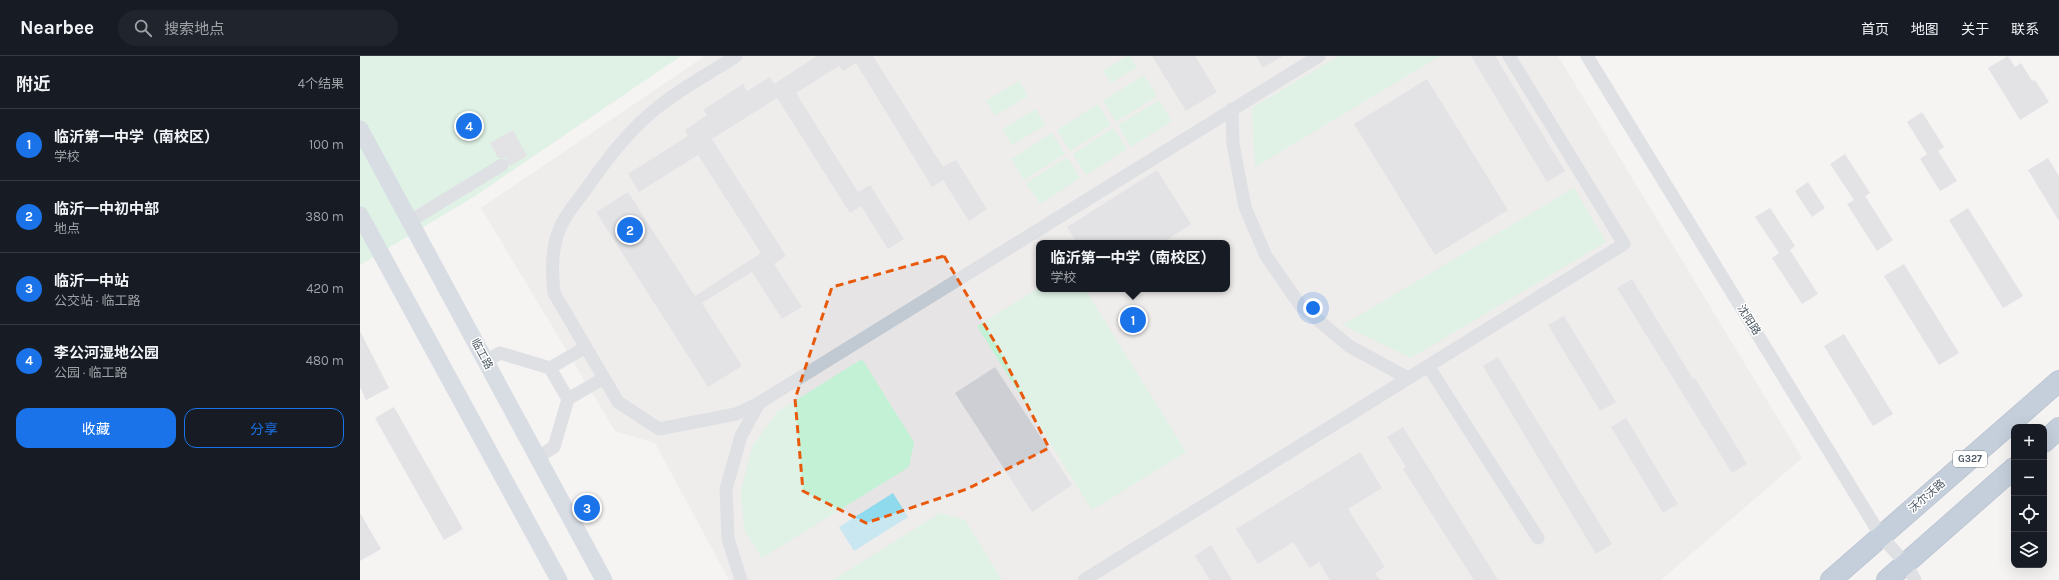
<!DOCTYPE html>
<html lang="zh">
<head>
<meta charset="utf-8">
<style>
  :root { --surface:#171b24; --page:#20242c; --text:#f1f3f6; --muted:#9ea1a6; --line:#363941; --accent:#1a73e8 }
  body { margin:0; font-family:Karla,"Noto Sans SC",sans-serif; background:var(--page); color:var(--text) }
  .controls { position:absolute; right:12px; bottom:12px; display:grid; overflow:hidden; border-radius:8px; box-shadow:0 4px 16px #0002 }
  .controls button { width:36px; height:36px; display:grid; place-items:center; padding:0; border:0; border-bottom:1px solid var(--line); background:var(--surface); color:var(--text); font:20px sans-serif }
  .you { position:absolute; left:953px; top:252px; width:14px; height:14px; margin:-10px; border:3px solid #fff; border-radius:50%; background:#1a73e8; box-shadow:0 0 0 6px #1a73e833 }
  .badge { display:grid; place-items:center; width:26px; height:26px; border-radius:50%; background:var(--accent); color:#fff; font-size:13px; font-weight:700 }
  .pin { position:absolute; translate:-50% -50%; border:2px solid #fff; box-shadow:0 1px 4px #0006 }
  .popup { position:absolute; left:676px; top:184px; width:194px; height:52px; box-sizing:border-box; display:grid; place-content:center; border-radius:8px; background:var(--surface); filter:drop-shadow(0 1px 3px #0005); font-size:13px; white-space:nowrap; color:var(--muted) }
  .popup b { font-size:15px; color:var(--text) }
  .popup::after { content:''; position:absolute; left:50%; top:100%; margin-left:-8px; border:8px solid transparent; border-top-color:var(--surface) }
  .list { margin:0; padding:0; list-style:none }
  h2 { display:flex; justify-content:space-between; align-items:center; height:52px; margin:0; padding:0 16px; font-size:17px }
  h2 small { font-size:13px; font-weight:400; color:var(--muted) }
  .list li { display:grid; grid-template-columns:26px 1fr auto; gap:12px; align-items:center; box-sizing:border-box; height:72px; padding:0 16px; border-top:1px solid var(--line) }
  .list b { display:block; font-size:15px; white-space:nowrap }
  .list p { margin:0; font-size:13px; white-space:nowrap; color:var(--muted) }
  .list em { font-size:13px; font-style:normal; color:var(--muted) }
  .actions { display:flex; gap:8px; padding:12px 16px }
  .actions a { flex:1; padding:9px 0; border:1px solid var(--accent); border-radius:12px; text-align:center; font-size:14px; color:var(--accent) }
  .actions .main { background:var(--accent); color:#fff }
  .icon { flex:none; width:22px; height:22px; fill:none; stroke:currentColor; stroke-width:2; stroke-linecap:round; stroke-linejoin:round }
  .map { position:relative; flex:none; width:1699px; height:524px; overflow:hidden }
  header { display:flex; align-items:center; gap:24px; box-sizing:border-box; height:56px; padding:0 20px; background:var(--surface); border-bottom:1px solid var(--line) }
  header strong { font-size:19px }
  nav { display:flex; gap:22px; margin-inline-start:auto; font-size:14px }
  .search { width:280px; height:36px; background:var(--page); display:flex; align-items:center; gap:10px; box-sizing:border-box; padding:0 14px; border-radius:22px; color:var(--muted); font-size:15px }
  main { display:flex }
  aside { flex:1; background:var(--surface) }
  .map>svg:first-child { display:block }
</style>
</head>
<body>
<header>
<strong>Nearbee</strong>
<div class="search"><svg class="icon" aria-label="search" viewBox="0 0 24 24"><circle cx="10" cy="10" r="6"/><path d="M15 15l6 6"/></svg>搜索地点</div>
<nav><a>首页</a><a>地图</a><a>关于</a><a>联系</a></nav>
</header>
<main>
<aside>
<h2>附近<small>4个结果</small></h2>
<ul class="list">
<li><span class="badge">1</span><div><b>临沂第一中学（南校区）</b><p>学校</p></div><em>100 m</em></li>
<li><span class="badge">2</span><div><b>临沂一中初中部</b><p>地点</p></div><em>380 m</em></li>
<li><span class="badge">3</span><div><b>临沂一中站</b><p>公交站 · 临工路</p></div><em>420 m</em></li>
<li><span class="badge">4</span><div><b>李公河湿地公园</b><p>公园 · 临工路</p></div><em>480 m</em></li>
</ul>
<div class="actions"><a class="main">收藏</a><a>分享</a></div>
</aside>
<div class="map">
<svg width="1699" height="524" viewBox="0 0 1699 524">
  <rect width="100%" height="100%" fill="#f5f3f3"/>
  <path fill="#e6e4e5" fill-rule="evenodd" d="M345,0H1198L1442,402L1301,524H369L295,387L255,375L121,152ZM679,187H867V233H679Z"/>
  <path fill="#c3f1d5" d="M0,0H321L115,140L0,209Z
    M767,0H770L777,11L751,27L743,15Z
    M979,0H1080L895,111L892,52Z
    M784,19L797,40L756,66L743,45Z
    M659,25L668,40L635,60L626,45Z
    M799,44L812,65L771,91L758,69Z
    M738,48L751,69L710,95L697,74Z
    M676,53L685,69L652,89L643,73Z
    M753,72L767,93L726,119L713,98Z
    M692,77L705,98L664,124L651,103Z
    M707,101L720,122L680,148L666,127Z
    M1214,132L1246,186L1051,302L983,269Z
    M679,232L725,233L826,396L732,454L617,270Z
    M502,303L554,386L549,411L402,502L384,473L381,435L392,391L417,356Z
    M580,457L605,464L642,524H473Z"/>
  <path fill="#90daee" d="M533,437L548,461L494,495L479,471Z"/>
  <path fill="#cdcfd5" d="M457,0H513L583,111L596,104L627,153L609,165L583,124L572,131L496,7L483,15L479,10L436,37L498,136L510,129L544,183L528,193L501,150L490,157L417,42L352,83L426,200L414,208L442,251L422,263L392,216L342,247L382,310L348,331L236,156L268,136L335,240L401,197L338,99L279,136L268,118L328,80L325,74L347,59L343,54L383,28L387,35L410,21L414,28Z
    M792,0H835L857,36L826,55Z
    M896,0H923L903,12Z
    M1111,0H1135L1205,115L1187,126Z
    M1648,0L1655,11L1661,7L1672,25L1675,24L1689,46L1660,64L1628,12Z
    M1067,23L1148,154L1075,199L994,68Z
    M1562,56L1584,91L1578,95L1597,125L1580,135L1560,103L1567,98L1547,66Z
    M153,74L167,100L150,110L146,102H138L130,87Z
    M1485,98L1510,137L1505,140L1533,184L1517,195L1487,148L1494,144L1470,108Z
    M1688,102L1699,120V165L1668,114Z
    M797,114L831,168L802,187H717L707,171Z
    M1448,126L1465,152L1452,161L1435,135Z
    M1410,152L1435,190L1430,194L1458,238L1442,248L1412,202L1419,197L1395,161Z
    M1608,152L1663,240L1643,252L1589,164Z
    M1544,208L1599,297L1579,309L1524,220Z
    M1272,223L1333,323L1335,322L1387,408L1372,417L1257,232Z
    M1204,260L1256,346L1240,355L1188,269Z
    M0,275L29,332L6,344L0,331Z
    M1484,278L1533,358L1513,370L1464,290Z
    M1138,301L1252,488L1236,498L1123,310Z
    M635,311L712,429L672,456L595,337Z
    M34,351L103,473L84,484L15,362Z
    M1266,362L1318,448L1303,457L1251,371Z
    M1043,371L1138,524H1114L1043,413L1046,411L1027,381Z
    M1000,396L1022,432L988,453L1025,511L1015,517L1020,524H970L959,506L950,512L933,486L898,508L876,473Z
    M0,457L21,493L0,505Z
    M851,489L872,524H850L835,500Z"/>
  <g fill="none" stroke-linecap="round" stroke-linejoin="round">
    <g stroke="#7690ad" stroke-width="22">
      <path id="highway" d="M1684,386L1699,372
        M1471,524L1699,325
        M1527,524L1654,412"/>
    </g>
    <path stroke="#c1cad2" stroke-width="13" d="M376,0C352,16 325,30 302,48C270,72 247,103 224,136C214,149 203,162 198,177C191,196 192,217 194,237L258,346L299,373L376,358L399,347L959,0
      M1227,0L1521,480L1546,508L1555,524
      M872,53L873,88L885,151L906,200L940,249L989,290L1048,322
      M50,165L142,109
      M126,305L140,297L190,312L226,291
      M1068,310L1178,482
      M190,312L208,343
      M178,401L194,391L208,343L244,322
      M381,524L368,483L366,433L381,380L399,347
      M724,524L1264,188L1149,0"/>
    <path stroke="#b3c2d1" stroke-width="17" d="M0,73L244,524
      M0,159L199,524"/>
    <use href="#highway" stroke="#8ba5c1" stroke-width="20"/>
  </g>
  <path d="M0 0H1699V524H0ZM584,200L640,295L689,392L607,433L506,467L443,435L435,343L472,231Z" fill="#f5f3f3" fill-opacity=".55" fill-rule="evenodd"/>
  <path fill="none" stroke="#e8590c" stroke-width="3" stroke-dasharray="8 5" stroke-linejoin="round" d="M584,200L640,295L689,392L607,433L506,467L443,435L435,343L472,231Z"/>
  <g text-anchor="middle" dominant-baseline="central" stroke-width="3" stroke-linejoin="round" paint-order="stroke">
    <rect fill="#fff" stroke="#808990" stroke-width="1" x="1593" y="395" width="34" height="16" rx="3"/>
    <g font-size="10" font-weight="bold" fill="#4a5661">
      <text x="1610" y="403">G327</text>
    </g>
    <g font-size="11" fill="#4a5661" stroke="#fff">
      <text transform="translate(1389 264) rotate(58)">沈阳路</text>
      <text transform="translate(122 298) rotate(62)">临工路</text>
      <text transform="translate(1567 440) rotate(-41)">沃尔沃路</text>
    </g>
  </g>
</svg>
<div class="controls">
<button>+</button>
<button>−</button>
<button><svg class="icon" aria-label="locate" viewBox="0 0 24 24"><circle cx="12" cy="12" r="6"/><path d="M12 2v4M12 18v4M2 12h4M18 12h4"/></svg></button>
<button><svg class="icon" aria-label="layers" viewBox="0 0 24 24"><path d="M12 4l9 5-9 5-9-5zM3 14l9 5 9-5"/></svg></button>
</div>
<div class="you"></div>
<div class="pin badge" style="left:773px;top:264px">1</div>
<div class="popup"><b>临沂第一中学（南校区）</b>学校</div>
<div class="pin badge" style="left:270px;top:174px">2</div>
<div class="pin badge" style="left:227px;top:452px">3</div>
<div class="pin badge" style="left:109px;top:70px">4</div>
</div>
</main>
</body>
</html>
